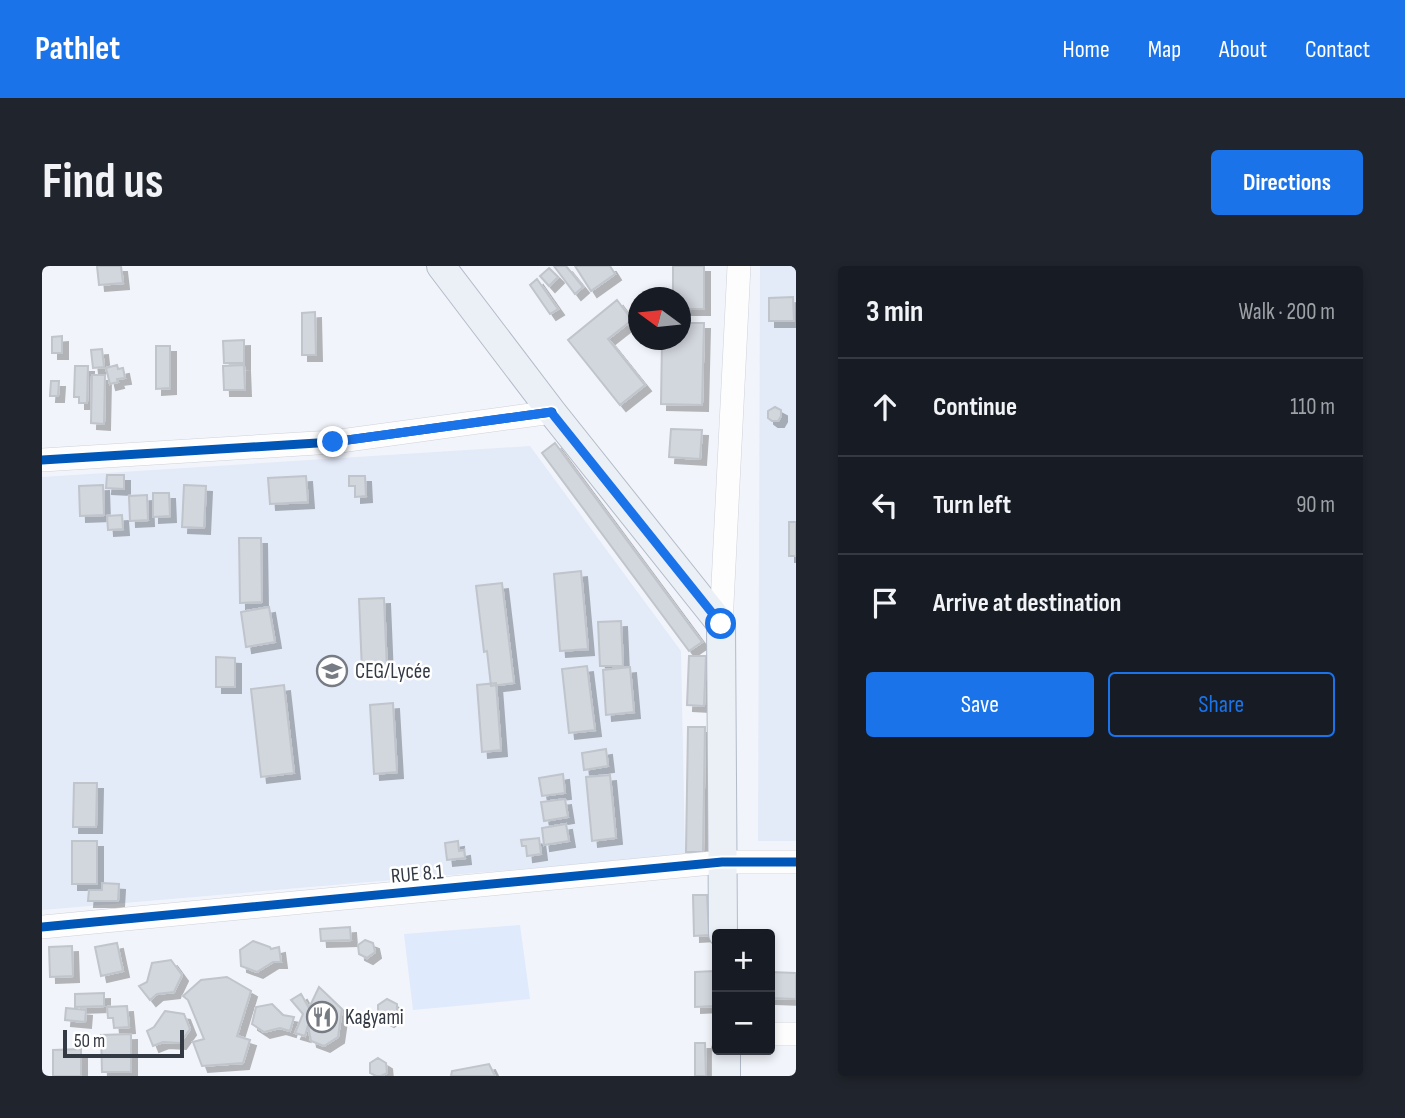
<!DOCTYPE html>
<html lang="en">
<head>
<meta charset="utf-8">
<style>
  :root { --surface:#171b24; --page:#20242c; --text:#f1f3f6; --muted:#9ea1a6; --line:#363941; --accent:#1a73e8 }
  body { margin:0; font-family:"Sofia Sans Condensed",sans-serif; background:var(--page); color:var(--text) }
  .controls { position:absolute; right:21px; bottom:21px; display:grid; overflow:hidden; border-radius:7px; box-shadow:0 4px 10px #0003 }
  .controls button { width:63px; height:63px; display:grid; place-items:center; padding:0; border:0; border-bottom:2px solid var(--line); background:var(--surface); color:var(--text); font:35px sans-serif }
  .compass { position:absolute; left:586px; top:21px; width:63px; height:63px; border-radius:50%; background:var(--surface); box-shadow:0 4px 10px #0003; rotate:285deg }
  .scale { position:absolute; left:21px; bottom:18px; width:121px; box-sizing:border-box; padding-left:7px; border:4px solid #343a44; border-top:0; font-size:19px; line-height:24px; white-space:nowrap; color:#343a44; -webkit-text-stroke:5px #fff; paint-order:stroke }
  .stop { position:absolute; width:21px; height:21px; margin:-16px; border:5px solid #1a73e8; border-radius:50%; background:#fff }
  .stop.end { background:#1a73e8; border-color:#fff; box-shadow:0 2px 7px #0008 }
  .list { margin:0; padding:0; list-style:none }
  h2 { display:flex; justify-content:space-between; align-items:center; height:91px; margin:0; padding:0 28px; font-size:30px }
  h2 small { font-size:23px; font-weight:400; color:var(--muted) }
  .list li { display:grid; grid-template-columns:46px 1fr auto; gap:21px; align-items:center; box-sizing:border-box; height:98px; padding:0 28px; border-top:2px solid var(--line) }
  .list b { display:block; font-size:26px; white-space:nowrap }
  .list em { font-size:23px; font-style:normal; color:var(--muted) }
  .actions { display:flex; gap:14px; padding:21px 28px }
  .actions a { flex:1; padding:16px 0; border:2px solid var(--accent); border-radius:7px; text-align:center; font-size:24px; color:var(--accent) }
  .actions .main { background:var(--accent); color:#fff }
  .icon { flex:none; width:38px; height:38px; fill:none; stroke:currentColor; stroke-width:2; stroke-linecap:round; stroke-linejoin:round }
  .map { position:relative; flex:none; width:754px; height:810px; overflow:hidden; border-radius:7px }
  header { display:flex; align-items:center; gap:42px; box-sizing:border-box; height:98px; padding:0 35px; background:var(--accent); color:#fff }
  header strong { font-size:33px }
  nav { display:flex; gap:38px; margin-inline-start:auto; font-size:24px }
  .intro { display:flex; align-items:center; justify-content:space-between; box-sizing:border-box; height:168px; padding:0 42px }
  h1 { margin:0; font-size:49px }
  .button { padding:18px 32px; border-radius:7px; background:var(--accent); color:#fff; font-size:24px; font-weight:700 }
  main { display:flex; gap:42px; padding:0 42px }
  aside { flex:1; background:var(--surface); border-radius:7px; box-shadow:0 4px 10px #0003 }
  .map>svg:first-child { display:block }
</style>
</head>
<body>
<header>
<strong>Pathlet</strong>
<nav><a>Home</a><a>Map</a><a>About</a><a>Contact</a></nav>
</header>
<div class="intro"><h1>Find us</h1><a class="button">Directions</a></div>
<main>
<div class="map">
<svg width="754" height="810" viewBox="0 0 754 810">
  <defs>
    <filter id="shadow"><feDropShadow dx="6" dy="6" stdDeviation="0" flood-color="#0004"/></filter>
  </defs>
  <rect width="100%" height="100%" fill="#f1f4fa"/>
  <path fill="#e3eaf8" d="M718,0H754V575H716Z
    M488,180L639,385L643,589L0,644V211Z"/>
  <path fill="#dfeafc" d="M478,659L488,733L371,744L362,668Z"/>
  <path fill="#d2d6dd" stroke="#c0c4cb" stroke-width="2" filter="url(#shadow)" d="M55,0H79L81,17L57,19Z
    M512,0H524L541,21L533,28Z
    M533,0H568L573,8L549,25Z
    M631,0H662V43H638V32H631Z
    M507,2L516,11L507,20L498,10Z
    M495,13L516,43L508,48L488,19Z
    M751,31L752,55H727V32Z
    M575,34L590,54L566,73L603,119L578,139L526,74Z
    M273,46L274,89H260V47Z
    M638,57H662L660,139L619,138L620,74H638Z
    M20,70V87H10V71Z
    M202,74V97H182L181,75Z
    M114,80H128V122L114,123Z
    M60,83L62,101L51,102L49,84Z
    M75,99L76,103L81,102L83,112L75,113L76,116L68,118L64,102Z
    M202,99L203,124H182L181,100Z
    M33,100H46L45,137H37V131H32Z
    M50,109H63L62,158L49,157Z
    M9,115H17L16,130H8Z
    M733,141L739,144V150L736,155H730L726,152V145Z
    M629,163L660,164L658,193L627,191Z
    M513,177L660,376L647,385L500,187Z
    M65,209H82V223L64,222Z
    M264,210L266,236L228,238L226,212Z
    M307,210H323L324,230L313,231V220H307Z
    M61,219L62,249L38,250L37,220Z
    M142,219L164,220L162,262L140,261Z
    M111,227H127L128,250L111,251Z
    M105,229L106,254L88,255L87,230Z
    M80,249L81,263L66,264L65,250Z
    M747,256H754V290H747Z
    M197,272H219L220,336L198,337Z
    M539,305L546,383L518,385L512,308Z
    M460,317L472,417L449,420L445,385L442,386L434,320Z
    M342,332L345,404L320,405L317,333Z
    M227,341L233,376L204,381L199,346Z
    M579,355L581,400H558L556,356Z
    M647,390H664L662,440L645,439Z
    M174,391L193,392V421H174Z
    M545,400L553,464L527,467L520,403Z
    M588,401L592,446L564,449L561,404Z
    M454,417L459,484L440,486L435,419Z
    M242,419L252,507L219,511L209,423Z
    M351,437L355,506L332,508L328,439Z
    M646,461H663L661,586H644Z
    M564,483L566,500L542,504L540,487Z
    M521,508L523,527L500,530L497,512Z
    M568,509L574,572L550,575L544,511Z
    M32,517H55L54,561H31Z
    M523,533L526,551L502,555L499,536Z
    M524,558L527,575L502,579L500,562Z
    M497,572L499,588L485,590L484,580H480L479,574Z
    M30,575H55V618H30Z
    M416,575L417,585L422,584L423,592L405,594L403,577Z
    M60,617L77,618L76,635H46L47,624H60Z
    M651,629H665L667,669L652,670Z
    M308,661L309,674L279,675L278,663Z
    M323,674L331,677L333,686L325,692L317,688L316,679Z
    M211,675L228,681L229,683L237,681L239,696H231L215,706L199,700L198,684Z
    M75,677L81,705L59,710L53,681Z
    M30,680L31,710L8,711L7,681Z
    M129,694L140,709L132,726L115,728L108,734L97,720L105,716L110,697Z
    M672,705V740L653,741V706Z
    M728,706L754,707V733L728,732Z
    M185,711L209,725L195,770L208,774L201,797L160,800L151,776L162,773L146,734L141,730L159,714Z
    M277,721L300,743L296,771L282,780L269,775L266,759L263,770L253,767L261,748L249,734L259,728L267,742Z
    M62,727V740L33,741V728Z
    M345,733L355,738V749L346,755L336,750V739Z
    M230,738L241,749L252,751L248,765L238,762L222,766L210,758L214,741Z
    M85,740L87,761L72,762L71,752H66L65,741Z
    M24,742L44,744L43,756L23,754Z
    M123,745L142,748L148,763L138,777L121,776L111,780L105,765L112,761Z
    M89,768V806H60L59,769Z
    M653,777H663L664,810H653Z
    M39,783V810H11V784Z
    M336,792L344,797L345,807L339,810H334L328,807V797Z
    M447,798L453,810H409L410,805Z"/>
  <g fill="none" stroke-linecap="round" stroke-linejoin="round">
    <g stroke="#ced2da" stroke-width="24">
      <path id="minor" d="M0,194L291,176L510,146
        M679,358L697,0
        M0,661L680,596H754
        M728,768H754"/>
    </g>
    <g stroke="#b3bbc8" stroke-width="30">
      <path id="major" d="M399,0L510,146L679,358L681,668
        M684,784V810"/>
    </g>
    <use href="#minor" stroke="#fdfdfe" stroke-width="23"/>
    <use href="#major" stroke="#ebeff6" stroke-width="28"/>
    <g stroke="#fff" stroke-width="13">
      <path id="cycleway" d="M0,194L291,176L510,146
        M0,661L680,596H754"/>
    </g>
    <use href="#cycleway" stroke="#0057b8" stroke-width="9"/>
  </g>
  <g fill="none" stroke-linecap="round" stroke-linejoin="round">
    <path stroke="#1a73e8" stroke-width="9" d="M291,176L509,146L679,358"/>
  </g>
  <defs>
    <g id="school-ring" transform="scale(1.575)"><circle r="9.5" fill="#fff" stroke="#767b84" stroke-width="1.5"/><path d="M0-5L7-2L0 1L-7-2ZM-4 1L0 2.5L4 1V4Q0 6-4 4Z" fill="#767b84"/></g>
    <g id="restaurant-ring" transform="scale(1.575)"><circle r="9.5" fill="#fff" stroke="#767b84" stroke-width="1.5"/><path d="M-5-6h1v4h1v-4h1v4h1v-4h1v5L-1.5 .5V6h-2V.5L-5-1ZM5-6V6H3V1.5H1.5Q1.5-4 5-6Z" fill="#767b84"/></g>
  </defs>
  <g fill-rule="evenodd">
    <use href="#school-ring" x="290" y="405"/>
    <use href="#restaurant-ring" x="280" y="751"/>
  </g>
  <g text-anchor="middle" dominant-baseline="central" stroke-width="5" stroke-linejoin="round" paint-order="stroke">
    <g font-size="21" fill="#343a44" stroke="#fff" text-anchor="start">
      <text x="313" y="405">CEG/Lycée</text>
      <text x="303" y="751">Kagyami</text>
    </g>
    <g font-size="21" fill="#343a44" stroke="#fff">
      <text transform="translate(375 608) rotate(-5)">RUE 8.1</text>
    </g>
  </g>
</svg>
<div class="controls">
<button>+</button>
<button>−</button>
</div>
<svg class="compass" viewBox="-18 -18 36 36"><path d="M0-13l5 13h-10z" fill="#e53935"/><path d="M0 13l5-13h-10z" fill="#9ea1a6"/></svg>
<div class="scale">50 m</div>
<div class="stop" style="left:679px;top:358px"></div>
<div class="stop end" style="left:291px;top:176px"></div>
</div>
<aside>
<h2>3 min<small>Walk · 200 m</small></h2>
<ul class="list">
<li><svg class="icon" aria-label="ahead" viewBox="0 0 24 24"><path d="M12 20V5M6 11l6-6 6 6"/></svg><div><b>Continue</b></div><em>110 m</em></li>
<li><svg class="icon" aria-label="left" viewBox="0 0 24 24"><path d="M17 20v-9H6M10 6l-5 5 5 5"/></svg><div><b>Turn left</b></div><em>90 m</em></li>
<li><svg class="icon" aria-label="arrive" viewBox="0 0 24 24"><path d="M6 21V4h12l-3 4 3 4H6"/></svg><div><b>Arrive at destination</b></div></li>
</ul>
<div class="actions"><a class="main">Save</a><a>Share</a></div>
</aside>
</main>
</body>
</html>
